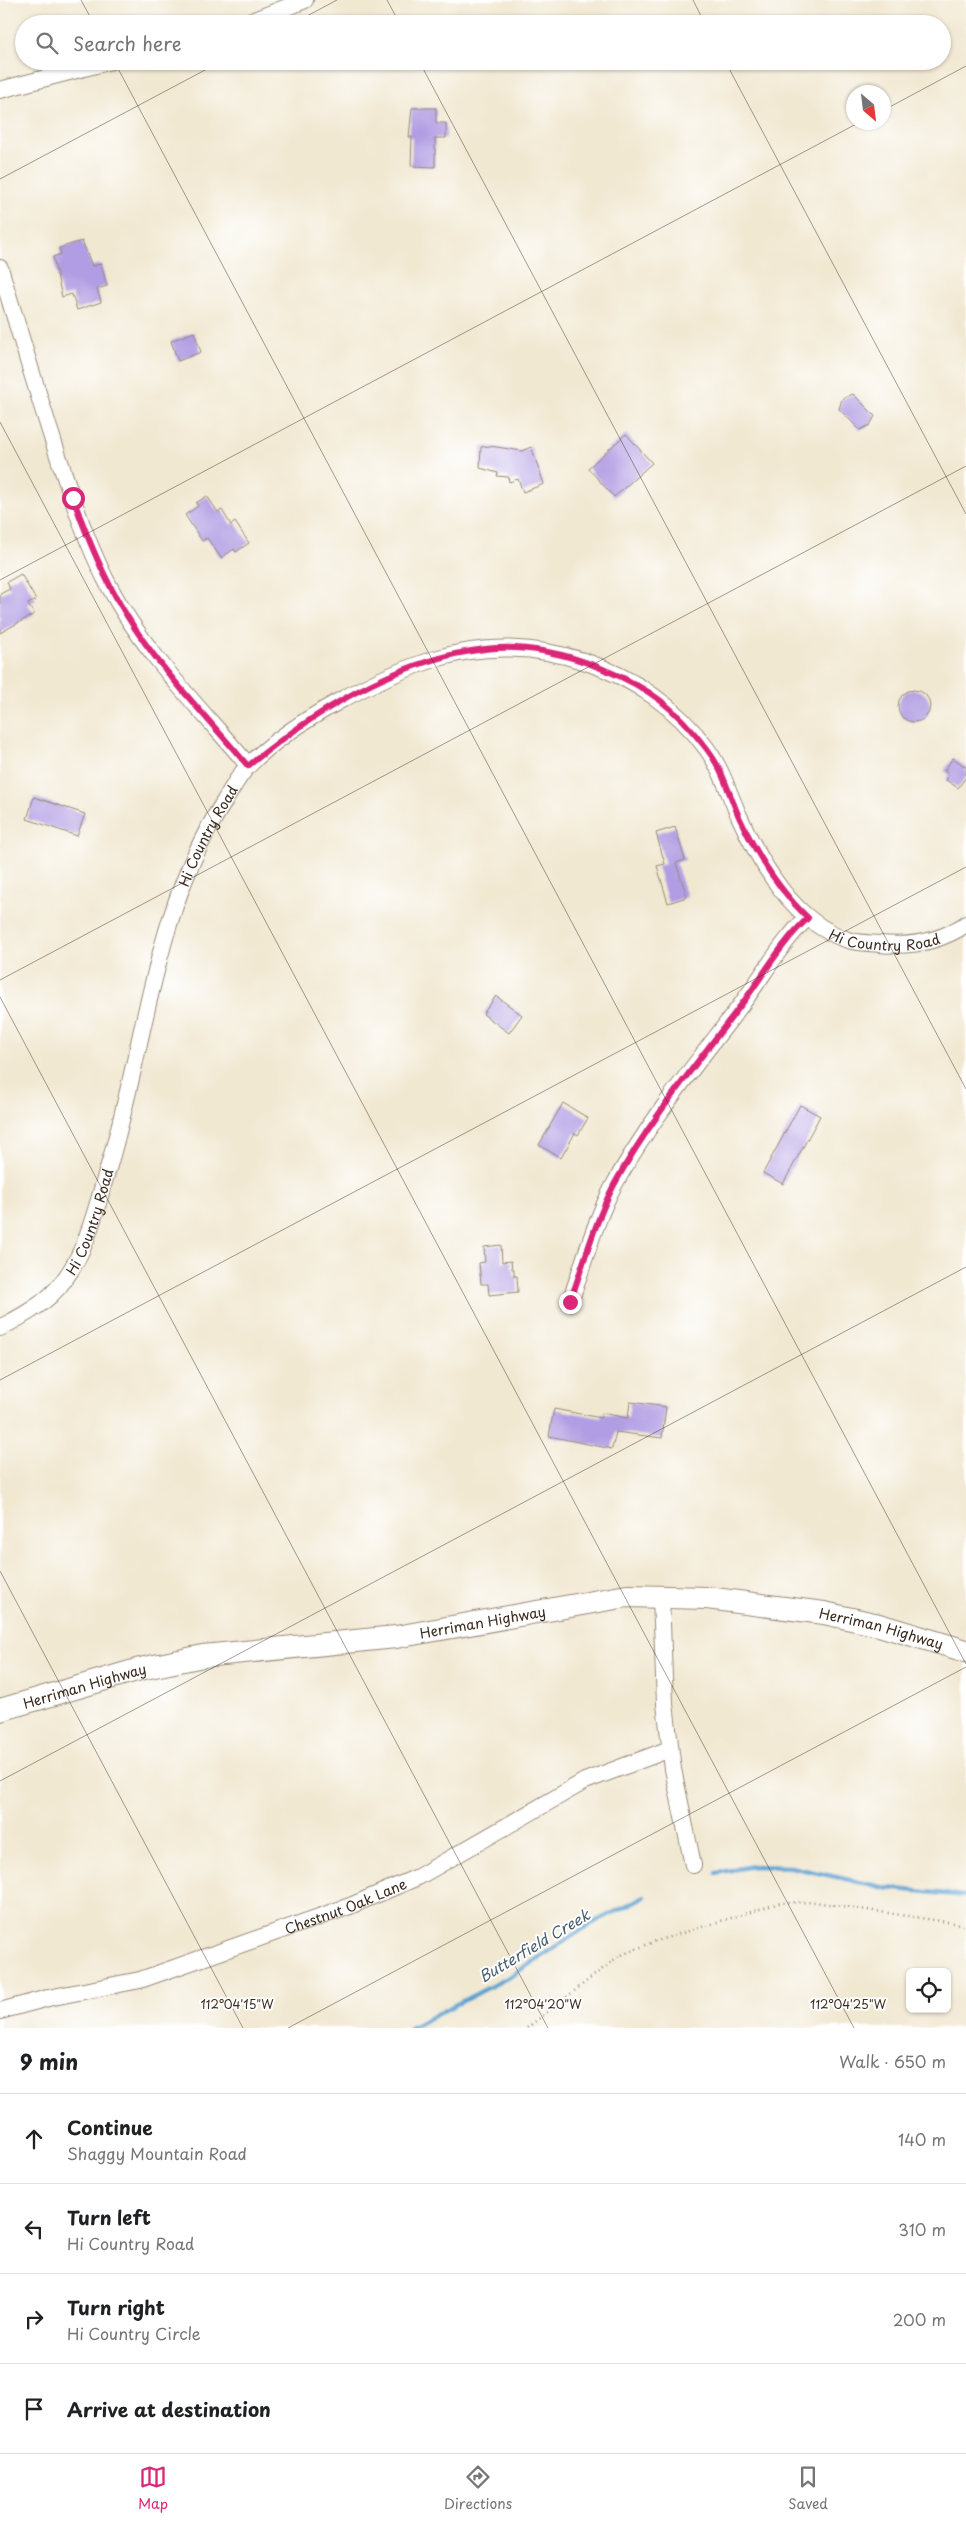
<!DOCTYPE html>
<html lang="en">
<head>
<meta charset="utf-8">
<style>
  :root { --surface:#fff; --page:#f6f6f6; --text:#202124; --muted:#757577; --line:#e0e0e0; --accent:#db2777 }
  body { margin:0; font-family:"Playpen Sans",sans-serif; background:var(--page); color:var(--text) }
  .controls { position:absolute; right:15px; bottom:15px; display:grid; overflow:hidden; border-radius:8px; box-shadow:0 1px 4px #0004 }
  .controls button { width:45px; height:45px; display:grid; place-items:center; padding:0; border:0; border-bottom:1px solid var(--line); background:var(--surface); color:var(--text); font:25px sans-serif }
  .compass { position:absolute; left:846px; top:85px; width:45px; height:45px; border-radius:50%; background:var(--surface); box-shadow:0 1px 4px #0004; rotate:152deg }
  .stop { position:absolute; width:15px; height:15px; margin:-11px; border:4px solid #db2777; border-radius:50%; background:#fff }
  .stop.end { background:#db2777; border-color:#fff; box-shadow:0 1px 5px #0008 }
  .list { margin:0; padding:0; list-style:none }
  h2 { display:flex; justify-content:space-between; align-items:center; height:65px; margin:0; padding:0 20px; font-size:21px }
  h2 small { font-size:16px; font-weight:400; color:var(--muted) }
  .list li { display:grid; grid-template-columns:32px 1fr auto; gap:15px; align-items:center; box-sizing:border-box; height:90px; padding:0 20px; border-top:1px solid var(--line) }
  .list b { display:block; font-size:19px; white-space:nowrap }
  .list p { margin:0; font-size:16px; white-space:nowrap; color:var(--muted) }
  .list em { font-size:16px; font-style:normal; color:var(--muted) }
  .icon { flex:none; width:28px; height:28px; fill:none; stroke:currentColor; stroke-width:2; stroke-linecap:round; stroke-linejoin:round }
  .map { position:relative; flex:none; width:966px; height:2028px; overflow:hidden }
  .search { position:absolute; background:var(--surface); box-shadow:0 1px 4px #0004; left:15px; right:15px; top:15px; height:55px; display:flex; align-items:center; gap:12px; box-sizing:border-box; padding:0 18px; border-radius:28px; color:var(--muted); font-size:19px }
  .sheet { height:425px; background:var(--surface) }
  nav { display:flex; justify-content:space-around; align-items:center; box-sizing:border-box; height:70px; border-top:1px solid var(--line); background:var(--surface); font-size:14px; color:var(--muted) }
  nav a { display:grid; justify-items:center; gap:2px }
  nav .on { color:var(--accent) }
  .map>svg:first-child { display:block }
</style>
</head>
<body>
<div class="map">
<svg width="966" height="2028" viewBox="0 0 966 2028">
  <rect width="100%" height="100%" fill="#fff"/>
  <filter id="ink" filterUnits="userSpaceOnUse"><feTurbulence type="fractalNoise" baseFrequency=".02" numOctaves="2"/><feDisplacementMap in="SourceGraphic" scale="10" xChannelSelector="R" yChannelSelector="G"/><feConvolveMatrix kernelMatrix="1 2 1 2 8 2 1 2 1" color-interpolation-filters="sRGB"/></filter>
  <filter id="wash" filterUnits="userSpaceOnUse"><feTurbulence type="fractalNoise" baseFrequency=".0096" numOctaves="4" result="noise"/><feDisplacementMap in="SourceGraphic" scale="20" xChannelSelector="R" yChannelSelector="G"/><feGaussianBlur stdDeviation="1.12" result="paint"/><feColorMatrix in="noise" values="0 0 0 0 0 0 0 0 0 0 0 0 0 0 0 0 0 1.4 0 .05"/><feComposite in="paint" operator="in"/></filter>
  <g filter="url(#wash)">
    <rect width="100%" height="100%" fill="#f1e8d1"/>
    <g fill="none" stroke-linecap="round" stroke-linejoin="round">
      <path stroke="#5ba0d0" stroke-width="4.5" d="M716,1873L753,1866L791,1867L886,1888L966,1896
        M410,2028L511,1976L589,1925L644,1897"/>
    </g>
    <g id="blocks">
      <path fill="#b19de3" d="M412,108H436V123H446V138H435V167L411,166L412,137H409Z
        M82,241L92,266L101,264L107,286L97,289L101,302L77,310L72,294L62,297L53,257L61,254L59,248Z
        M194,332L201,352L178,361L171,341Z
        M853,394L875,416L870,425L860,430L839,409L842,399Z
        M626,434L652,463L614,497L588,468Z
        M490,446L522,451L531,447L544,484L523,492L518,479L509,482L508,477L497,476L498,473L480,468L481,447Z
        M207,496L218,512L222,510L231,525L235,522L249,543L236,552L234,549L221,558L207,538L202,541L185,515L198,506L196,503Z
        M21,574L36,600L28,604L34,614L0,633V594L10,589L7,582Z
        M898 706a16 16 0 1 1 32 0a16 16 0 1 1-32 0Z
        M953,758L966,767V777L958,788L946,780L949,774L944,771Z
        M34,797L85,814L77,836L27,819Z
        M675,827L685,860L676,863L687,897L668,903L657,866L665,864L656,833Z
        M496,996L522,1015L509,1033L483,1014Z
        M563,1103L588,1118L578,1135L575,1133L561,1158L539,1145Z
        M800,1105L820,1116L783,1184L763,1173Z
        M501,1245L502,1262L511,1261L512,1269H514V1276H517L518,1292L489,1295L488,1284H481L479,1263L485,1262L484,1247Z
        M630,1402L666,1407L662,1438L616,1432L612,1449L549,1436L554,1409L601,1418L602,1413L628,1418Z"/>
    </g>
  </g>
  <g filter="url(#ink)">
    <use href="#blocks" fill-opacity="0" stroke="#968978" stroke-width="1"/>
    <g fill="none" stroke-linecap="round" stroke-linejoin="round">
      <g stroke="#968978" stroke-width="18">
        <g id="minor">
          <path d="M244,24L305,0"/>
          <path d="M0,90L111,61"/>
          <path d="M0,268C21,337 41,406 64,474C77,512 90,550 109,586C144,653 200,708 248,765"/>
          <path d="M570,1302C583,1265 596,1218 614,1185C649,1121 697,1063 741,1005C763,976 780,944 807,918"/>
          <path id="s1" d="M0,1328C18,1318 36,1309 51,1295C85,1262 94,1215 107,1172C145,1048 153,912 224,802C232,789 239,774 250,764C292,722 379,676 435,659C532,628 648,667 707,749C723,771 729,795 740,818C762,867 795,923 848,940C858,943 869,943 879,944C909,947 940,942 966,924"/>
          <path d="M661,1596L665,1704L673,1769L693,1865"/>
          <path id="s2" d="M0,2011L48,1998L140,1980L350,1906L418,1877L585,1781L670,1749"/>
        </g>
      </g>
      <g stroke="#968978" stroke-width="24">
        <g id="secondary">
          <path id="s3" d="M0,1710L140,1669L203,1656L396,1637L627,1596L707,1598L824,1613L879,1625L966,1651"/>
        </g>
      </g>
      <path stroke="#968978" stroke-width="2.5" stroke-dasharray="1 4" stroke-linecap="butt" d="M527,2028L619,1956L653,1942L780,1903L815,1902L966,1925"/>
      <use href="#minor" stroke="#fff" stroke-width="16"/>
      <use href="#secondary" stroke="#fff" stroke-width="22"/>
    </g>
  </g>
  <g fill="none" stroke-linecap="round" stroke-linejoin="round" filter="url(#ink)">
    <path stroke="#db2777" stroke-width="6" d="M73,498C88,539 104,579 127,616C160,670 207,717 248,766C315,711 397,659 485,649C524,644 568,654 603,669C650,688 675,708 706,748C723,769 729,795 740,819C757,855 779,890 808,918C780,944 763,976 741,1005C697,1063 649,1121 614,1185C596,1219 583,1265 570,1302"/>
  </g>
  <path fill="none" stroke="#3b2a1e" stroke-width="1" stroke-opacity="0.45" d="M81,0L94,24M387,0L400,24M693,0L705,24M292,24L337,0M114,61L966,1664M419,61L966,1089M725,61L966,514M884,110L966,66M0,179L222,61M0,422L854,2028M0,580L860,122M0,980L966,466M0,997L548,2028M0,1380L966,867M0,1571L243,2028M0,1781L966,1267M288,2028L966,1667"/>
  <g text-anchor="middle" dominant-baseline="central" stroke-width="4" stroke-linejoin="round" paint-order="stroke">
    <g font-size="14" fill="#3b2a1e" stroke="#fff">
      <text stroke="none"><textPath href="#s1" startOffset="550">Hi Country Road</textPath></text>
      <text stroke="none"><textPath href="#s1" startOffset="1434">Hi Country Road</textPath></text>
      <text stroke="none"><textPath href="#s1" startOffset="145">Hi Country Road</textPath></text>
      <text stroke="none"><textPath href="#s3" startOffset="492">Herriman Highway</textPath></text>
      <text stroke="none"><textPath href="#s3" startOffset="896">Herriman Highway</textPath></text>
      <text stroke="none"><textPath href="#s3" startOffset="88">Herriman Highway</textPath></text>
      <text stroke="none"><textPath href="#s2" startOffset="362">Chestnut Oak Lane</textPath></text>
    </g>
    <g font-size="15" font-style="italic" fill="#495f6e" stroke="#fff">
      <text transform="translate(534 1945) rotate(-31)">Butterfield Creek</text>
    </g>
  </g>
  <g font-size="12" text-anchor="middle" fill="#3b2a1e" stroke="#fff" stroke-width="4" stroke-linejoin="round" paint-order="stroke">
    <text x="237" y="2009">112°04'15"W</text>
    <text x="543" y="2009">112°04'20"W</text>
    <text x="848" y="2009">112°04'25"W</text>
  </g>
</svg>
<div class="controls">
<button><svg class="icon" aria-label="locate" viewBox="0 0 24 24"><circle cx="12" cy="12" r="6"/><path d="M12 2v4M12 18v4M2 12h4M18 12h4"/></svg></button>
</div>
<svg class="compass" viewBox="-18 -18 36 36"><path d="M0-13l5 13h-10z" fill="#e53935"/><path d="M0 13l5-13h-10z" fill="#757577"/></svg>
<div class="stop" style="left:73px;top:498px"></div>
<div class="stop end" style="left:570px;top:1302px"></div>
<div class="search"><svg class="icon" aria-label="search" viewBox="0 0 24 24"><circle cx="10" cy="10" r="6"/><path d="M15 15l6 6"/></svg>Search here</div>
</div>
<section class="sheet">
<h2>9 min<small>Walk · 650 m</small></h2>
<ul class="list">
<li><svg class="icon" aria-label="ahead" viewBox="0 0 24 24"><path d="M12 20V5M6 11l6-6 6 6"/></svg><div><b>Continue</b><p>Shaggy Mountain Road</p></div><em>140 m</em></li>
<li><svg class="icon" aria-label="left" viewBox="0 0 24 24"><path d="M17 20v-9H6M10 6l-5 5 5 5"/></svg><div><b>Turn left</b><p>Hi Country Road</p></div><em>310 m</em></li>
<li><svg class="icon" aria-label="right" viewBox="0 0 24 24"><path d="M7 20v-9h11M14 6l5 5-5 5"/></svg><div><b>Turn right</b><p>Hi Country Circle</p></div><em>200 m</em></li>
<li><svg class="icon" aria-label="arrive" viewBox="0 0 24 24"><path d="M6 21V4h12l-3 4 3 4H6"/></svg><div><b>Arrive at destination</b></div></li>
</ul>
</section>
<nav>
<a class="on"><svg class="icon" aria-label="map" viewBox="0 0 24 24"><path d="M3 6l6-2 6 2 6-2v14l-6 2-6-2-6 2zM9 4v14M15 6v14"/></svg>Map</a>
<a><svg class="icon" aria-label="directions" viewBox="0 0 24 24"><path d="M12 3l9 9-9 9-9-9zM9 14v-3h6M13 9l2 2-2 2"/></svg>Directions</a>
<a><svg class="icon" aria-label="saved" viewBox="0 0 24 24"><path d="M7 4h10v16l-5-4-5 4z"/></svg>Saved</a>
</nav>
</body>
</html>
